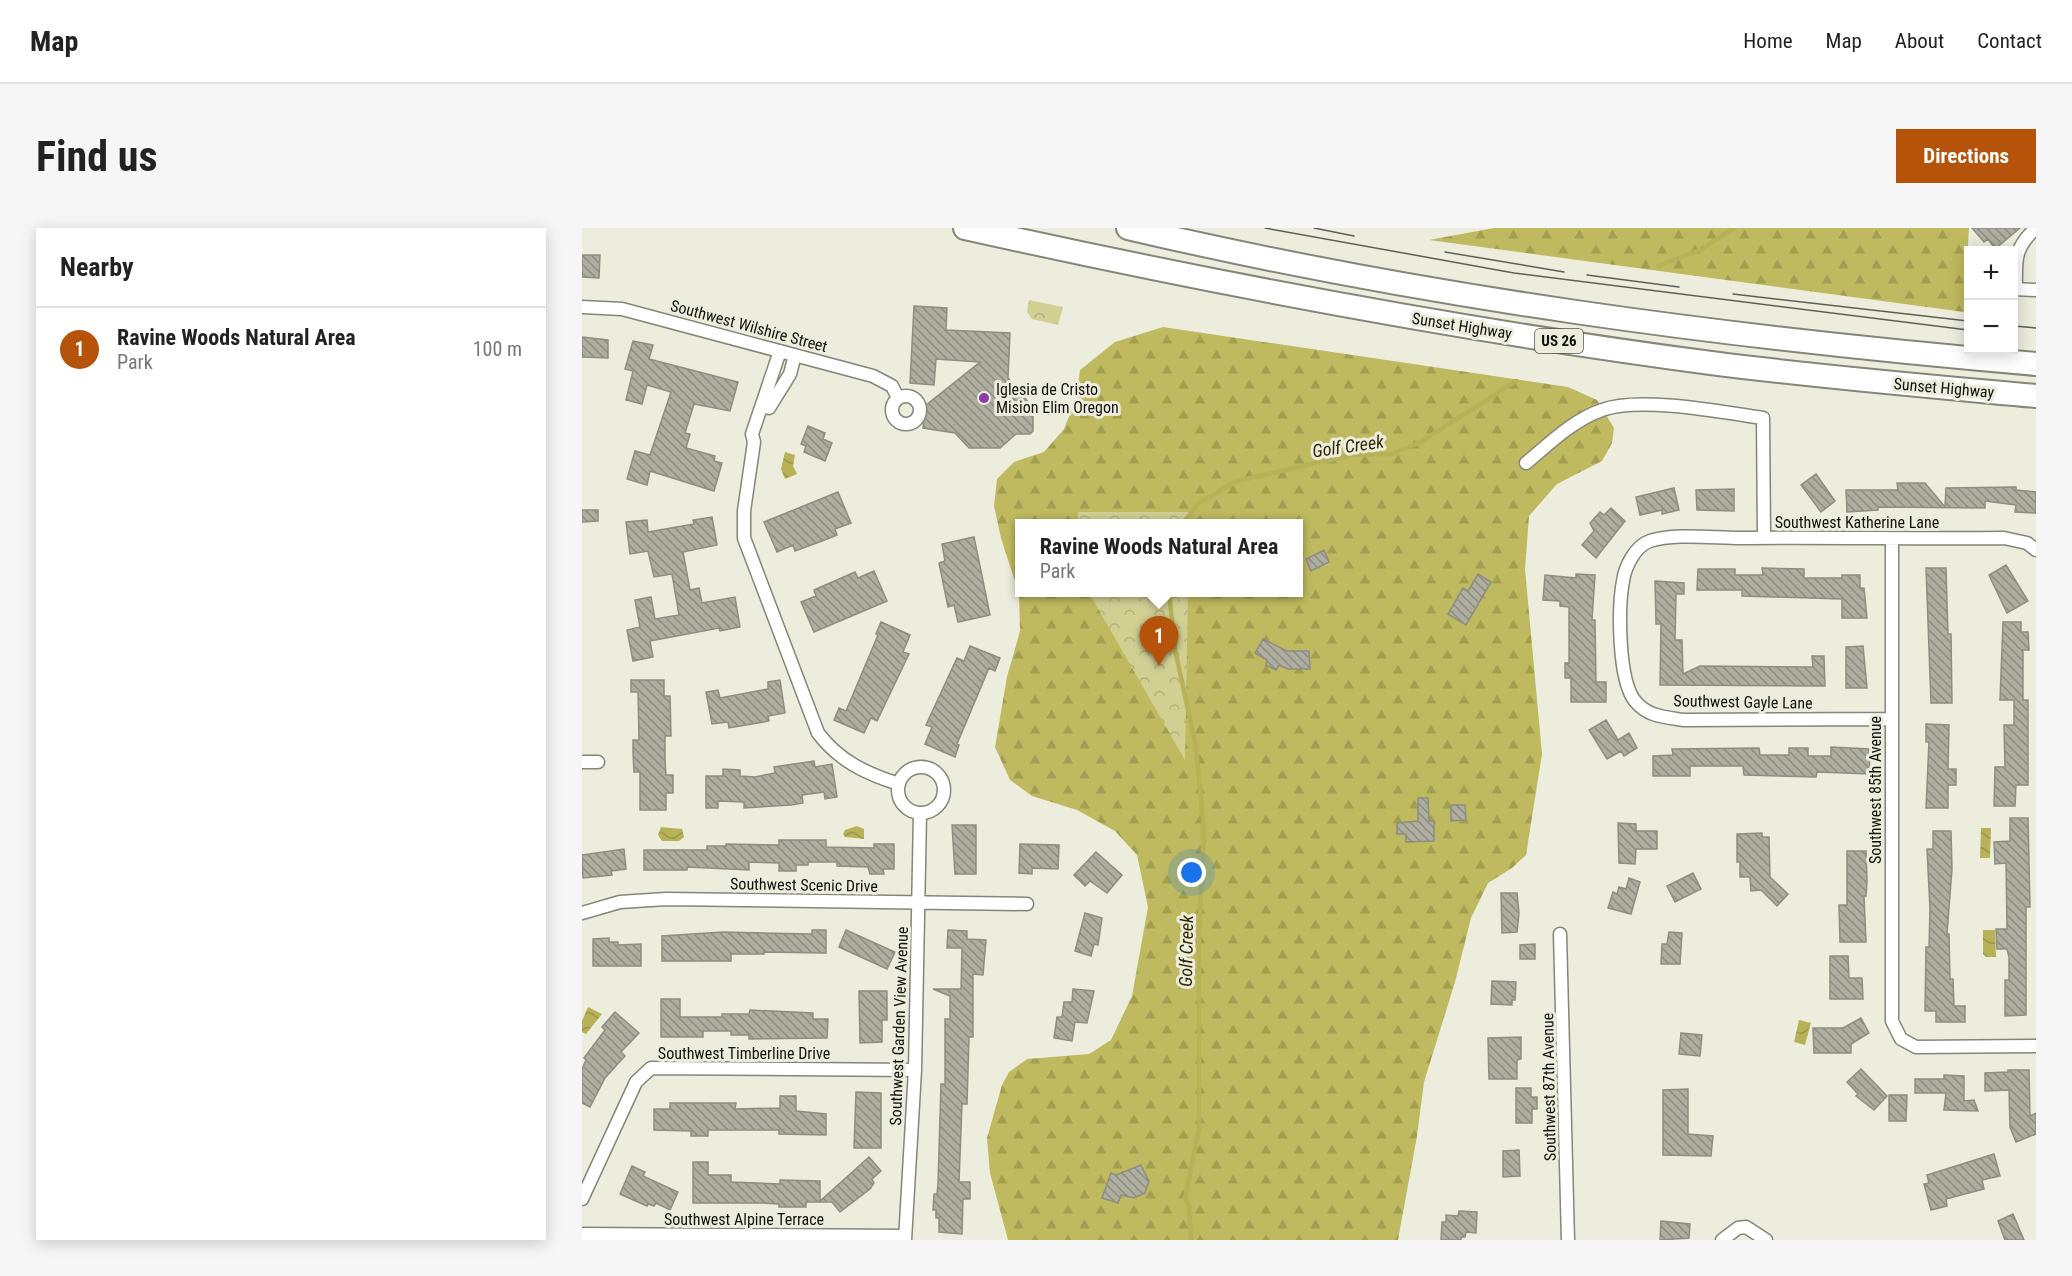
<!DOCTYPE html>
<html lang="en">
<head>
<meta charset="utf-8">
<style>
  :root { --surface:#fff; --page:#f6f6f6; --text:#222; --muted:#767676; --line:#e0e0e0; --accent:#b45309 }
  body { margin:0; font-family:"Roboto Condensed",sans-serif; background:var(--page); color:var(--text) }
  .controls { position:absolute; right:18px; top:18px; display:grid; overflow:hidden; border-radius:0px; box-shadow:0 3px 15px #0003 }
  .controls button { width:54px; height:54px; display:grid; place-items:center; padding:0; border:0; border-bottom:2px solid var(--line); background:var(--surface); color:var(--text); font:30px sans-serif }
  .you { position:absolute; left:610px; top:645px; width:21px; height:21px; margin:-15px; border:4px solid #fff; border-radius:50%; background:#1a73e8; box-shadow:0 0 0 9px #1a73e833 }
  .badge { display:grid; place-items:center; width:39px; height:39px; border-radius:50%; background:var(--accent); color:#fff; font-size:20px; font-weight:700 }
  .pin { position:absolute; translate:-50% -50px; filter:drop-shadow(0 2px 3px #0008) }
  .pin::after { content:''; position:absolute; top:32px; width:21px; height:18px; background:inherit; clip-path:polygon(0 0,100% 0,50% 100%) }
  .popup { position:absolute; left:433px; top:291px; width:288px; height:78px; box-sizing:border-box; display:grid; place-content:center; border-radius:0px; background:var(--surface); filter:drop-shadow(0 2px 4px #0005); font-size:20px; white-space:nowrap; color:var(--muted) }
  .popup b { font-size:22px; color:var(--text) }
  .popup::after { content:''; position:absolute; left:50%; top:100%; margin-left:-12px; border:12px solid transparent; border-top-color:var(--surface) }
  .list { margin:0; padding:0; list-style:none }
  h2 { display:flex; justify-content:space-between; align-items:center; height:78px; margin:0; padding:0 24px; font-size:26px }
  h2 small { font-size:20px; font-weight:400; color:var(--muted) }
  .list li { display:grid; grid-template-columns:39px 1fr auto; gap:18px; align-items:center; box-sizing:border-box; height:84px; padding:0 24px; border-top:2px solid var(--line) }
  .list b { display:block; font-size:22px; white-space:nowrap }
  .list p { margin:0; font-size:20px; white-space:nowrap; color:var(--muted) }
  .list em { font-size:20px; font-style:normal; color:var(--muted) }
  .map { position:relative; flex:none; width:1454px; height:1012px; overflow:hidden; border-radius:0px }
  header { display:flex; align-items:center; gap:36px; box-sizing:border-box; height:84px; padding:0 30px; background:var(--surface); border-bottom:2px solid var(--line) }
  header strong { font-size:28px }
  nav { display:flex; gap:33px; margin-inline-start:auto; font-size:21px }
  .intro { display:flex; align-items:center; justify-content:space-between; box-sizing:border-box; height:144px; padding:0 36px }
  h1 { margin:0; font-size:42px }
  .button { padding:15px 27px; border-radius:0px; background:var(--accent); color:#fff; font-size:21px; font-weight:700 }
  main { display:flex; gap:36px; padding:0 36px }
  aside { flex:1; background:var(--surface); border-radius:0px; box-shadow:0 3px 15px #0003 }
  .map>svg:first-child { display:block }
</style>
</head>
<body>
<header>
<strong>Map</strong>
<nav><a>Home</a><a>Map</a><a>About</a><a>Contact</a></nav>
</header>
<div class="intro"><h1>Find us</h1><a class="button">Directions</a></div>
<main>
<aside>
<h2>Nearby<small></small></h2>
<ul class="list">
<li><span class="badge">1</span><div><b>Ravine Woods Natural Area</b><p>Park</p></div><em>100 m</em></li>
</ul>
</aside>
<div class="map">
<svg width="1454" height="1012" viewBox="0 0 1454 1012">
  <defs>
    <pattern id="forest-firs" width="22" height="20" patternUnits="userSpaceOnUse" patternTransform="scale(1.5)"><rect width="22" height="20" fill="#bfba5f"/><path d="M5 1l3.5 6h-7zM16 11l3.5 6h-7z" fill="#a39f51"/></pattern>
    <pattern id="park-crowns" width="20" height="18" patternUnits="userSpaceOnUse" patternTransform="scale(1.5)"><rect width="20" height="18" fill="#d2cf93"/><path d="M2 6a3 3 0 1 1 6 0M12 15a3 3 0 1 1 6 0" fill="none" stroke="#b3b17e"/></pattern>
    <pattern id="water-waves" width="16" height="10" patternUnits="userSpaceOnUse" patternTransform="scale(1.5)"><rect width="16" height="10" fill="#b7b157"/><path d="M0 5q4-4 8 0t8 0" fill="none" stroke="#9c974b"/></pattern>
    <pattern id="building-back-hatch" width="6" height="6" patternUnits="userSpaceOnUse" patternTransform="scale(1.5)"><rect width="6" height="6" fill="#aeaea0"/><path d="M-1 5l2 2M0 0l6 6M5-1l2 2" fill="none" stroke="#8c8c81"/></pattern>
  </defs>
  <rect width="100%" height="100%" fill="#ededde"/>
  <path fill="url(#forest-firs)" fill-rule="evenodd" d="M912,0H1387L1382,84L847,12Z
    M581,99L986,159L1015,172L1032,200L1030,215L1020,233L975,256L947,288L943,341L960,526L944,627L930,640L906,655L889,690L873,754L842,854L835,908L816,1012H426L408,945L405,910L420,857L427,844L445,831L507,826L529,812L550,768L566,679L555,627L533,603L495,582L450,568L428,552L413,519L425,449L438,403L437,366L419,310L412,278L415,251L432,234L462,224L482,201L494,171L498,142L533,114ZM438,296H716V364H438Z"/>
  <path fill="url(#park-crowns)" d="M447,72L481,79L476,97L450,91L445,84Z
    M496,284H607V295H496Z
    M507,365H606L603,532Z"/>
  <path fill="url(#water-waves)" d="M203,224L213,227L211,238L215,246L203,251L199,241Z
    M275,598L282,601V611L263,609L261,606L263,602Z
    M79,599L100,601L102,609L97,613H80L76,607Z
    M1399,600H1409L1408,630H1398Z
    M1401,702H1413L1414,729H1404L1401,726Z
    M6,779L20,786L4,806L0,804V793Z
    M1217,792L1229,795L1223,817L1212,814Z"/>
  <g fill="none" stroke-linecap="round" stroke-linejoin="round">
    <path stroke="#b7b157" stroke-width="4.5" d="M1076,38L1118,22L1152,0
      M600,296L617,275L655,253L770,227L810,226L839,214L934,153
      M587,364L593,421L614,519L622,603L617,707V901L603,971L607,977L609,1012"/>
  </g>
  <path fill="url(#building-back-hatch)" stroke="#8e8e80" stroke-width="1.5" d="M1390,0H1438L1413,21L1406,11L1402,14Z
    M0,27H18L17,50L0,49Z
    M332,78L365,80L364,102L428,105L426,150L451,180V203L448,206H434L418,220H387L373,205L341,200L343,178L398,134L354,131L352,157L328,155Z
    M0,109L26,112V130L0,129Z
    M51,113L71,117L67,131L156,154L148,183L112,176L103,205L108,206L104,220L133,228L132,233L140,235L132,263L68,243L65,257L45,251L53,223L68,227L89,164L65,157L60,176L44,172L51,143L43,141Z
    M226,198L243,205L241,211L250,215L243,233L222,224L224,218L219,216Z
    M1234,246L1253,273L1239,284L1219,257Z
    M1315,255H1343L1363,279L1364,260L1434,259V262L1454,264V285L1433,284L1434,277L1403,273V280L1296,279V282L1265,284L1264,262H1316Z
    M1092,260L1097,282L1080,286V282L1058,287L1054,269Z
    M1152,261V283L1115,282L1114,262Z
    M256,264L269,295L253,301L255,307L240,313L213,323L211,317L195,324L182,294Z
    M1029,280L1043,293L1014,330L1000,317L1012,303L1008,295L1018,284L1022,287Z
    M0,282H16V293L0,294Z
    M130,289L135,317L101,324L108,362L117,360L120,375L153,369L158,399L138,403L137,400L68,413L71,429L51,433L45,402L58,399L53,372L69,369L73,391L97,387L90,346L72,349L66,323L48,326L44,294L65,292L66,304L112,296L111,292Z
    M392,309L408,387L376,394L372,377L366,379L357,335L363,333L360,316Z
    M742,322L747,334L729,343L724,331Z
    M1424,337L1446,373L1425,385L1407,347Z
    M1180,340L1222,341V350H1260V347H1278V360H1282L1285,390H1260V371L1160,368V362H1115L1116,341H1153V347H1181Z
    M1344,340H1364L1366,406H1369L1370,475H1349Z
    M292,343L305,373L232,404L219,374L234,368L232,362L273,344L276,350Z
    M896,346L909,354L884,397L866,386L881,360L886,363Z
    M994,346L1013,347L1010,392H1013L1014,454H1024V474H989V450H983V435H987V379L978,378V373L961,372L963,347L994,350Z
    M1073,353L1102,355V366H1094L1093,412H1100L1101,446L1118,438L1231,439L1230,428H1242L1243,458L1078,457L1079,396H1074Z
    M299,394L328,407L321,424L327,426L295,493L289,490L282,505L252,492L257,480L264,483L296,407L294,406Z
    M1421,394H1439V404H1446L1447,422H1441V472H1446V557H1434L1433,578H1412L1413,539H1423L1422,497H1432V472H1418Z
    M681,411L705,423H727L728,441H706L697,437L694,442L684,437L685,432L673,425Z
    M388,418L418,430L413,443L407,440L375,516L377,517L373,529L343,516L350,499L344,497L375,430L382,433Z
    M1281,418L1285,460H1264V419Z
    M49,452H82V468H88L89,508H83V532L84,547H91V565H84V582H58V544H52L51,525V512H57L56,464H49Z
    M198,452L203,485L186,488L187,493L170,496L147,500L146,494L130,496L124,464L136,462L138,470L186,461V454Z
    M1024,492L1036,512L1047,505L1055,520L1042,528L1039,523L1025,531L1007,502Z
    M1344,496L1367,497L1366,541H1374V557H1366V580H1344L1347,514H1344Z
    M1249,519L1287,521L1288,546L1235,544L1234,549L1162,547L1161,538H1108V548H1071V528L1091,527L1090,521L1177,520L1178,527H1207V520H1226V528H1249Z
    M232,533L233,539L250,536L255,569L243,571L242,564L220,567L221,575L209,577L162,580V574L136,573V580H124V548H141V541L158,542V548L173,549L193,545L192,539Z
    M836,570H846L847,593H852V613L824,614V606H815V595L836,593Z
    M869,577H883L884,592L869,593Z
    M1428,590H1446L1448,679H1444V787L1423,788V752H1427V729L1425,721H1415L1414,701H1425L1424,635L1413,636L1412,614L1428,613Z
    M1036,595L1054,596V603H1075V621H1054L1053,636L1037,635Z
    M370,597H394V646H373Z
    M1351,603H1369L1370,641L1365,706H1367L1368,751H1371L1372,778H1383V794H1354V783H1343L1344,719H1347L1348,681L1345,621H1351Z
    M1180,605V609H1187L1188,649L1206,666L1195,678L1179,662L1169,663L1168,649H1158V634H1155V606Z
    M197,612H244V619L292,620V616H312V641H301L302,646H288L286,639L255,638V634H226V637H214V643H197V635L167,634V642L105,639V642H62V622H125V618H144V616L197,617Z
    M438,616L477,617L476,641L450,640V646L437,645Z
    M42,621L44,641L29,643L30,647L1,650L0,627Z
    M1265,623H1284L1285,652L1284,668H1282L1284,714H1258L1257,677H1265Z
    M514,624L540,647L525,665L508,653L503,658L492,647Z
    M1111,645L1119,661L1093,674L1085,658Z
    M1047,650L1058,654L1049,686L1026,680L1031,664L1035,666L1037,659L1044,661Z
    M919,665H935L937,685L935,704L920,705Z
    M503,685L520,690L516,717L512,716L509,728L493,723Z
    M230,702H244V725L182,724V726H149V733H80V708L141,704L230,706Z
    M264,702L313,724L305,741L257,719Z
    M366,702L385,703V711L404,712L401,747L391,746V809H387L385,876H380L377,954H388V971H381L380,1006L357,1004V990H354V982H351L352,966H355L356,956L359,856H363V791H368V768L351,761H379L380,720H365Z
    M1087,704L1100,705L1098,736H1079L1080,716H1085Z
    M27,710V714H36V717L59,716V738H11V711Z
    M953,716V731H938V717Z
    M1248,728H1266L1267,750H1280L1281,771H1248Z
    M910,753L934,754L933,772H930V777L909,776Z
    M491,761L512,763L505,795L493,794L490,813L472,810L475,789H480L482,774H490Z
    M277,763H305V792H300V814L278,815Z
    M79,771H98V789H140V786H167L168,782L231,785V791H246L245,810L167,811V807H149V803H121V809H79Z
    M33,784L57,805L39,824L43,828L23,850L8,879L0,875V841L4,832L2,830L23,802L20,799Z
    M1279,790L1287,805L1269,816V825H1232L1231,800H1261Z
    M1099,805L1120,807L1118,828L1097,826Z
    M939,809V831L935,832V851H907L906,810Z
    M1279,841L1305,868L1292,882L1274,868L1276,866L1265,854Z
    M1426,842H1447L1448,888L1454,885V906L1434,914L1428,899L1427,862L1403,863V845L1426,844Z
    M1362,847L1382,848V873L1392,872L1396,883L1362,882L1364,865H1333V851H1362Z
    M934,860H949V869H955V881H950V895H934Z
    M1106,861V906L1131,908L1129,928L1081,927V862Z
    M274,864L299,865V920H272Z
    M1307,867H1325L1324,893H1307Z
    M198,868H214V883L244,886V907L197,906V902H126V908H109V903L72,902V881H88V875H154L153,881L198,880Z
    M937,922L938,948L921,949V923Z
    M1412,926L1418,948L1400,952L1402,961L1364,971L1365,978L1349,982L1342,956L1347,955L1345,947Z
    M287,929L299,943L290,951L292,955L288,961L258,984L250,974H224V979H197V976L180,975H111V934H126V947H149V954L198,956V952L238,953V973Z
    M559,937L567,953L563,965L552,970L539,967L536,975L520,970L529,945L534,947Z
    M50,938L63,944L61,948L96,964L88,982L74,975L72,978L66,976L65,978L38,966Z
    M877,983L895,984L894,1005L884,1004L883,1009H879V1012H859L860,994H864V987L876,988Z
    M1431,986L1442,1012H1423L1416,993Z
    M1079,993L1108,996L1107,1010L1078,1012Z"/>
  <g fill="none" stroke-linecap="round" stroke-linejoin="round">
    <g stroke="#858578" stroke-width="15">
      <path id="minor" d="M1432,61L1454,62
        M1434,61C1434,33 1431,21 1454,0
        M0,79L40,81L291,148L310,158L316,170
        M198,123L170,206L172,214L162,283V310L236,505C257,533 285,546 317,556
        M310 182a14 14 0 1 1 28 0a14 14 0 1 1-28 0Z
        M187,180L208,146L213,127
        M944,235C967,216 991,192 1020,182C1057,168 1140,184 1181,190L1182,310
        M1310,311V793L1319,811L1334,819L1454,818
        M1310,491L1102,492C1083,489 1066,489 1053,473C1036,452 1036,380 1041,353C1043,339 1053,318 1068,313C1092,305 1132,310 1158,310C1246,309 1334,311 1422,310L1445,315L1454,322
        M0,534H16
        M316 562a23 23 0 1 1 46 0a23 23 0 1 1-46 0Z
        M0,685L38,674L84,671L445,676
        M978,706L986,1012
        M0,971L54,854L69,840L333,842
        M0,1006L323,1008
        M323,1012L333,842L338,585
        M1140,1012L1156,1000L1164,999L1184,1012"/>
    </g>
    <g stroke="#858578" stroke-width="26">
      <path id="motorway" d="M383,0C630,55 878,102 1129,135C1237,149 1345,158 1454,168
        M546,0C844,70 1149,110 1454,136"/>
    </g>
    <use href="#minor" stroke="#fff" stroke-width="12"/>
    <use href="#motorway" stroke="#fff" stroke-width="22"/>
    <path stroke="#5e5e55" stroke-width="1.5" d="M683,0L932,45L1386,102
      M732,0L772,8
      M863,24L982,44
      M1005,47L1097,59
      M1151,66L1386,93
      M1432,98L1454,100"/>
  </g>
  <circle fill="#8c3baa" stroke="#ededde" stroke-width="2" cx="402" cy="170" r="6"/>
  <g text-anchor="middle" dominant-baseline="central" stroke-width="6" stroke-linejoin="round" paint-order="stroke">
    <rect fill="#ededde" stroke="#54544c" stroke-width="1.5" x="953" y="101" width="48" height="24" rx="4.5"/>
    <g font-size="15" font-weight="bold" fill="#12120d">
      <text x="977" y="113">US 26</text>
    </g>
    <g font-size="16" fill="#12120d" stroke="#ededde">
      <text transform="translate(167 98) rotate(15)">Southwest Wilshire Street</text>
      <text transform="translate(880 98) rotate(9)">Sunset Highway</text>
      <text transform="translate(1362 160) rotate(5)">Sunset Highway</text>
      <text x="1275" y="294">Southwest Katherine Lane</text>
      <text transform="translate(1161 474) rotate(1)">Southwest Gayle Lane</text>
      <text transform="translate(1293 562) rotate(-90)">Southwest 85th Avenue</text>
      <text transform="translate(222 657) rotate(1)">Southwest Scenic Drive</text>
      <text transform="translate(317 798) rotate(-88)">Southwest Garden View Avenue</text>
      <text x="162" y="825">Southwest Timberline Drive</text>
      <text transform="translate(967 859) rotate(-91)">Southwest 87th Avenue</text>
      <text x="162" y="991">Southwest Alpine Terrace</text>
    </g>
    <g font-size="16" fill="#12120d" stroke="#ededde" text-anchor="start">
      <text x="414" y="161">Iglesia de Cristo<tspan x="414" dy="18">Mision Elim Oregon</tspan></text>
    </g>
    <g font-size="18" font-style="italic" fill="#2f2c04" stroke="#ededde">
      <text transform="translate(766 218) rotate(-8)">Golf Creek</text>
      <text transform="translate(604 723) rotate(-89)">Golf Creek</text>
    </g>
  </g>
</svg>
<div class="controls">
<button>+</button>
<button>−</button>
</div>
<div class="you"></div>
<div class="pin badge" style="left:577px;top:438px">1</div>
<div class="popup"><b>Ravine Woods Natural Area</b>Park</div>
</div>
</main>
</body>
</html>
